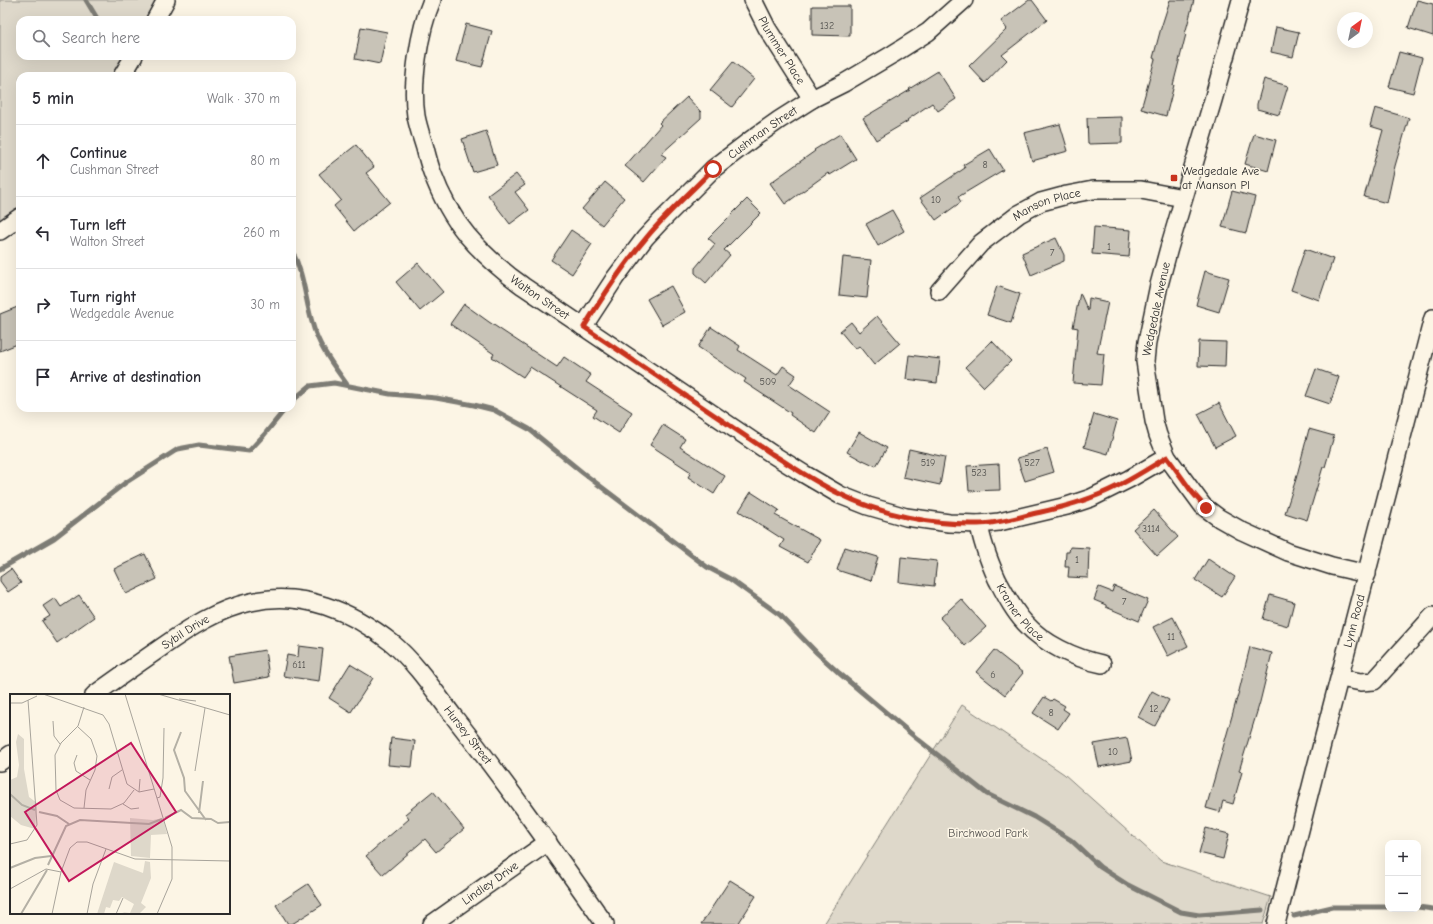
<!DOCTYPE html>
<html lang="en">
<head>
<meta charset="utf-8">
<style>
  :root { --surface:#fff; --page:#f7f7f7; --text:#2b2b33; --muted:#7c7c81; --line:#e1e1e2 }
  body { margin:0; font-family:"Comic Neue",sans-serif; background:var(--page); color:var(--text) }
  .controls { position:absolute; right:12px; bottom:12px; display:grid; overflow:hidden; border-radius:8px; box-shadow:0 4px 16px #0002 }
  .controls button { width:36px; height:36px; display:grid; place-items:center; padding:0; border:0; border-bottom:1px solid var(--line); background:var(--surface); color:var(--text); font:20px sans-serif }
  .compass { position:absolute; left:1337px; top:12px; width:36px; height:36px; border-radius:50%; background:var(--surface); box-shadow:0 4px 16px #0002; rotate:33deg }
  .stop { position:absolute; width:12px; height:12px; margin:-9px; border:3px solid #c8321e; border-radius:50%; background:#fff }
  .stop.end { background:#c8321e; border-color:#fff; box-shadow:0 1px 4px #0008 }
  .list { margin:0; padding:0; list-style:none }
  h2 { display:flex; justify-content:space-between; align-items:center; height:52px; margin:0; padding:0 16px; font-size:17px }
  h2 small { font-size:13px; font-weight:400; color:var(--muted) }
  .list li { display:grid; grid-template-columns:26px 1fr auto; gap:12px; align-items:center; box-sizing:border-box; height:72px; padding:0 16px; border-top:1px solid var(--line) }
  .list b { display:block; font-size:15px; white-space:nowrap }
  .list p { margin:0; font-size:13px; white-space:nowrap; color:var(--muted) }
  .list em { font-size:13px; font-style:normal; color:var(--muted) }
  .icon { flex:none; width:22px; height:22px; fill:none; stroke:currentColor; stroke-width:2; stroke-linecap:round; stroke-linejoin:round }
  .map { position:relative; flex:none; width:1433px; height:924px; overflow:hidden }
  .search { position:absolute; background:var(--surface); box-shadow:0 4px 16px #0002; left:16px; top:16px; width:280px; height:44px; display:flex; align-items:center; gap:10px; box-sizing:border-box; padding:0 14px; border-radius:12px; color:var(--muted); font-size:15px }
  .panel { position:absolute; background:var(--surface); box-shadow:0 4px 16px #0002; left:16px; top:72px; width:280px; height:340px; border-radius:12px }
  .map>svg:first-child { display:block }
</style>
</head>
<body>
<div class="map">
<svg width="1433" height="924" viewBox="0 0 1433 924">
  <rect width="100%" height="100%" fill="#fcf5e5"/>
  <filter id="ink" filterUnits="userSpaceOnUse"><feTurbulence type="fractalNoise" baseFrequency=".025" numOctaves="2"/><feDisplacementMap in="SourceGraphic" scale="8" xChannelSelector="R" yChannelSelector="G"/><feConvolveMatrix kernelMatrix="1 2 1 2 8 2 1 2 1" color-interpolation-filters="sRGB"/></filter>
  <g filter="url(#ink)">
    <path fill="#ded8ca" stroke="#84827a" d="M0,0H162L150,20H20V56H129L118,76H20V210L0,224Z
      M962,705L1064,774L1161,861L1271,897L1263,924H824Z"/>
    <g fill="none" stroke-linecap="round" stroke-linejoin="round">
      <path stroke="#7d7b74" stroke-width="5" d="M86,0L98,20
        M292,251C304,274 305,298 312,322C318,346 334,366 348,386
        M292,401L310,386L334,383L390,394L436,398L474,405L494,410L529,429L583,473L707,567L730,579L780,615L817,653L839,673L915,737L987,794L1034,817L1071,840L1100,867L1128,885L1181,912L1199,915L1262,910
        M0,569L54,538L125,483L178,449L199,445L249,451L264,435L286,408
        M1418,907L1433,909
        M1294,916L1332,907H1388"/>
    </g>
    <path fill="#c8c3b7" stroke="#2b2b2b" d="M1029,0H1032L1047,20L1002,55L1007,60L985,83L969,66L1007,29L1001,21Z
      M1170,0H1194L1185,34H1186L1173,85H1174L1166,116L1141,109L1155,59L1153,58L1161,28Z
      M1417,0L1433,4V36L1408,28Z
      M812,6H850V36L812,35Z
      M466,24L492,31L482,67L456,61Z
      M361,27L387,32L380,64L355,59Z
      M1276,27L1299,32L1293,57L1271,52Z
      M1399,52L1422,58L1413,93L1389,87Z
      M733,62L754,79L732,107L710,90Z
      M938,71L956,99L938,111L932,103L907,120L908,121L876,140L863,118L910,90L909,89Z
      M1264,79L1288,86L1279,115L1257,109V104Z
      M687,97L701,112V118L661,154L666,157L644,182L625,166L661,125L659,123Z
      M1375,108L1409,118L1395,166L1387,203L1364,197L1383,130L1370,126Z
      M1122,117V143L1088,144L1087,118Z
      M1060,124L1068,151L1032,161L1024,133Z
      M486,131L497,165L473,172L462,139Z
      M840,134L856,159L830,175L828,173L785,204L770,183L815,151L814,150Z
      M1254,134L1276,140L1268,171L1245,164Z
      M356,145L374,167L366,173L390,202L354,231L334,206L341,200L319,174Z
      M990,149L1003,170L958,197L961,202L936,220L920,198L965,168L963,165Z
      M516,174L525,185L515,192L529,210L510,224L488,195Z
      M605,182L624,198L602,225L582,209Z
      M1232,191L1255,197L1246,233L1222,227Z
      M747,199L761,213L724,250L730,255L706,283L695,273V268L715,244L708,238Z
      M892,210L904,231L878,246L866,224Z
      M1094,227L1131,230L1129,257L1092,254Z
      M571,230L592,244L572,274L551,260Z
      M1056,238L1064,255V261L1031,275L1022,253Z
      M1305,249L1333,259L1319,300L1291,290Z
      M843,257L871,260L867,298L839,295Z
      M418,263L443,292L420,311L396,282Z
      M1205,271L1229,278L1219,312L1196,305Z
      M671,286L685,312L662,325L647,299Z
      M997,286L1020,294L1011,323L987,315Z
      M1080,293L1088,311L1089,298L1108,302L1097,353L1104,354L1101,385L1073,383L1078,328L1073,327Z
      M464,304L489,322L557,367L564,357L591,375L586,382L632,412L619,433L593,416L597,410L530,367L523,377L492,357L494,354L450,324Z
      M20,306V343L0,351V314Z
      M877,316L900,343L874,365L859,346L855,349L840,331L851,322L859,332Z
      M711,327L740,346L738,350L777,375L783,366L796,375L789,385L830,412L816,433L790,415L791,413L744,382L746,379L698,347Z
      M992,341L1011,361L984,387L965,367Z
      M1199,341L1226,342L1225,367L1198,366Z
      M909,355L940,359L937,383L906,379Z
      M1316,369L1339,377L1330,404L1306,396Z
      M1219,403L1236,436L1215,447L1198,414Z
      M1094,414L1117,421L1108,454L1084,447Z
      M663,425L685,439L680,447L725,476L714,494L688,477L691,472L650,445Z
      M1309,429L1334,436L1325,467H1323L1307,520L1285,513L1296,479Z
      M859,432L887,448L876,466L863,460V461L847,452Z
      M909,449L945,457L940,485L903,477Z
      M1047,449L1054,472L1025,481L1017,458Z
      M999,464L1000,490L969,491L967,466Z
      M751,492L779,510L775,515L820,540L808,562L780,547L784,540L739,511Z
      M1154,510L1178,537L1157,556L1133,529Z
      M845,547L878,557L871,581L837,570Z
      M1070,547L1089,548L1088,578L1068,577L1069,567H1065L1066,552H1069Z
      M145,554L157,579L126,594L114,569Z
      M901,557L937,561L934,586L899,582Z
      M1208,559L1235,577L1222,597L1195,580Z
      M11,569L21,583L8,592L0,581V577Z
      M1114,586L1148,600L1139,621L1106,607V605L1094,600L1099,587L1112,592Z
      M79,595L94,617L57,643L42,621L50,616L43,606L55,598L61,607Z
      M1270,595L1294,602L1288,626L1263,619Z
      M961,599L986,627L965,646L940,618Z
      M1173,617L1188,646L1168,656L1153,627Z
      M299,646L323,649L319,681L283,676L287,655L298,657Z
      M1250,647L1272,653L1260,702L1239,771L1242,772L1233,804L1223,801L1220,812L1206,808L1239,691Z
      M265,650L269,677L234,683L229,656Z
      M994,650L1023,673L1005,695L976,672Z
      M350,664L373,678L351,712L329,698Z
      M1152,691L1169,700L1155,726L1138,717Z
      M1044,697L1051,701L1053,699L1065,706L1063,709L1069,713L1058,729L1033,713Z
      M391,738L415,741L412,767L388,765Z
      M1127,738L1132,761L1099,767L1094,744Z
      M433,791L464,829L436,852L425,839L383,875L366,856L409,819L405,814Z
      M1206,828L1229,834L1223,859L1199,853Z
      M730,880L756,896L738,924H701Z
      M308,884L322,905L292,924H288L276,905Z"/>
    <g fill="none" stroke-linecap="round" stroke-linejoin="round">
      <g stroke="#2b2b2b" stroke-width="20">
        <g id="minor">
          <path id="s1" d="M432,0C419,31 411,83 416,116C418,127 422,138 425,148C427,156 429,164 432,172C440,194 452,217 467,235C484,255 502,271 523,286L772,454L804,474L840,495L868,506L906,517L949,523L979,524L999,522L1067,506L1091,498L1129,479L1167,457"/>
          <path id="s2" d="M753,0L767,28L812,99"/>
          <path d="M1241,0L1213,100L1169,248L1159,285L1147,342L1145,361L1154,421L1158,435L1167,457L1203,506L1219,518L1242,531L1288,552L1332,566L1367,574"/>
          <path d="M155,20L166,0"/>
          <path d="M122,76L134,56"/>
          <path d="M0,231L20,217"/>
          <path id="s3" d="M939,291L981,243L1019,214L1041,202L1067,195L1093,190H1141L1183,198"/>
          <path id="s4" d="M583,327L615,278L645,238L660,222L713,169L752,139L779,120L812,99L844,83L893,54L928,32L964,0"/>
          <path id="s5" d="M979,524C982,544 989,561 997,579C1005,594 1013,610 1025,623C1044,644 1074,658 1102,664"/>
          <path d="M1340,678L1361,682L1374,681L1433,616"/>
          <path id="s6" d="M94,695C116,679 139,663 162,647C189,628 218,609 251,602C302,590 352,611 392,643C416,663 435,692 454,717C507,784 556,854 605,924"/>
          <path d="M0,762L11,754"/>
          <path id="s7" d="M432,924L548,842"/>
          <path id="s8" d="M1276,924L1315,771L1433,318"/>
        </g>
      </g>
      <use href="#minor" stroke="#fcf5e5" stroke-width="17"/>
    </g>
  </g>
  <g fill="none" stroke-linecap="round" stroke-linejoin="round" filter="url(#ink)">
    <path stroke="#c8321e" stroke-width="5" d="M713,169C691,192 667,213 647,237C623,265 603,296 584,327L772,454C795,468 817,483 840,494C882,515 932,525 978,524C995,524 1012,519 1028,515C1049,510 1070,506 1090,498C1116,489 1143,472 1167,457L1192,492L1206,508"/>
  </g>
  <rect fill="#c8321e" stroke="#fcf5e5" stroke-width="1.5" x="1170" y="174" width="8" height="8" rx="2"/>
  <g text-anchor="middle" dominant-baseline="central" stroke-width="3" stroke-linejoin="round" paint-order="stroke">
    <g font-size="10" fill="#52514e">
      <text x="827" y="26">132</text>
      <text x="985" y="165">8</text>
      <text x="936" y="200">10</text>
      <text x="1109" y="247">1</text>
      <text x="1052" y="253">7</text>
      <text x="768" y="382">509</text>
      <text x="928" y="463">519</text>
      <text x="1032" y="463">527</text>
      <text x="979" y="473">523</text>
      <text x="1151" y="529">3114</text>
      <text x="1077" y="560">1</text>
      <text x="1124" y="602">7</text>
      <text x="1171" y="637">11</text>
      <text x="299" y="665">611</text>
      <text x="993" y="675">6</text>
      <text x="1154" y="709">12</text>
      <text x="1051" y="713">8</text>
      <text x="1113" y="752">10</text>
    </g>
    <g font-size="12" fill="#2b2b2b" stroke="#fcf5e5">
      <text stroke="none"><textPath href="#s2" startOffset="58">Plummer Place</textPath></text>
      <text stroke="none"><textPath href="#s4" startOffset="267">Cushman Street</textPath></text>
      <text stroke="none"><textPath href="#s3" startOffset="141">Manson Place</textPath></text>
      <text stroke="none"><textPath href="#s1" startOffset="345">Walton Street</textPath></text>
      <text transform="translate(1156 309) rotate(-78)">Wedgedale Avenue</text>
      <text stroke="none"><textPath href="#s5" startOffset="99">Kramer Place</textPath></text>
      <text stroke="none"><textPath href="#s8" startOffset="313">Lynn Road</textPath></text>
      <text stroke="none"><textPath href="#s6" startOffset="111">Sybil Drive</textPath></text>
      <text stroke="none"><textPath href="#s6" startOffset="455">Hursey Street</textPath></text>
      <text stroke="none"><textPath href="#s7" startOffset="71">Lindley Drive</textPath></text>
    </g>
    <g font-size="12" fill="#2b2b2b" stroke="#fcf5e5" text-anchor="start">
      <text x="1182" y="171">Wedgedale Ave<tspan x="1182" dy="14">at Manson Pl</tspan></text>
    </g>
    <g font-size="12" fill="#585653" stroke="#fcf5e5">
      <text x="988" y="833">Birchwood Park</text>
    </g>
  </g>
  <g transform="translate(10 694)">
    <rect width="220" height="220" fill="#fcf5e5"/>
    <path d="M8,40L14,45V75L19,103L27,109L25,135L11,131L0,122V86L7,83L9,71L6,48ZM120,124L143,126L153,124L157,140L141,141L140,164L121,162ZM135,167L140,168L141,184L131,209L136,213L129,220H117L112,218L120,219L124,210L112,203L109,207L103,206L100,214L96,213L94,220H87L104,168L133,179Z" fill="#ded8ca"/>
    <path fill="none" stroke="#b4b0a5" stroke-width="2" d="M171,38L164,56L174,84L175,97L196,126M0,100L12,111L25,116M29,118L47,122L59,130M189,119L193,87M155,124L171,116L182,124L201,125L208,129L220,128M38,171L56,132L70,126L139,130L152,125M0,174L25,164L41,162M11,220L37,176"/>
    <path fill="none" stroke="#a8a49b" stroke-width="1" d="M33,0L93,21L99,30L117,90L129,98L144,95M115,0L162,153V185L147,220M148,0L220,21M169,5L186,7M0,9H12L27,2M74,13L68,32L51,49L45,61L46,96L50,106L64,114L101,115L114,109L124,96M43,27L44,42L50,50M68,33L81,45L87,62L85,76L76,96L74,114M67,61L64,69L66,77L80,86M185,77L195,14M99,95L102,83L112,76M129,98L130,85M147,104L150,103L153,84L154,34M113,110L121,115L129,114M0,150L17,146L27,131L18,6M0,195L36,175L51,178M42,220L51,178L60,154L67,148H77L125,165L220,167M77,220L83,190L96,155M106,220L113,204"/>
    <path fill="#c2185b" fill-opacity="0.15" stroke="#c2185b" stroke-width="2" d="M121,49L166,118L59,187L15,118Z"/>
    <rect width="220" height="220" fill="none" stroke="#2b2b2b" stroke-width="2"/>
  </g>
</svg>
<div class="controls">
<button>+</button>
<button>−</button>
</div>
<svg class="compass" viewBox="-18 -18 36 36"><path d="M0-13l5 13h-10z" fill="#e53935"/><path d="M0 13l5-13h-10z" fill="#7c7c81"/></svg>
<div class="stop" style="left:713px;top:169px"></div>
<div class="stop end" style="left:1206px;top:508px"></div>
<div class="search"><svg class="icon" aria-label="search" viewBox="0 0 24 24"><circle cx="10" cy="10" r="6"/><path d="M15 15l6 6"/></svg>Search here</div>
<section class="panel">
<h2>5 min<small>Walk · 370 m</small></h2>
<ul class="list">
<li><svg class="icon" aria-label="ahead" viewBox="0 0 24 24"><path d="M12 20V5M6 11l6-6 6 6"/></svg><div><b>Continue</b><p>Cushman Street</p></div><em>80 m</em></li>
<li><svg class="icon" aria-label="left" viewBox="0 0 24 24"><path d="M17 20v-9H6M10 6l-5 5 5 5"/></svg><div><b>Turn left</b><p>Walton Street</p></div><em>260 m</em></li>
<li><svg class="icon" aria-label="right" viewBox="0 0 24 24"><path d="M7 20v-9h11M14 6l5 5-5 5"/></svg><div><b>Turn right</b><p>Wedgedale Avenue</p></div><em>30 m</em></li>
<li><svg class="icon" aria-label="arrive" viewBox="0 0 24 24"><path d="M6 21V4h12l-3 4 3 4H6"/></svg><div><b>Arrive at destination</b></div></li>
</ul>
</section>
</div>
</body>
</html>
